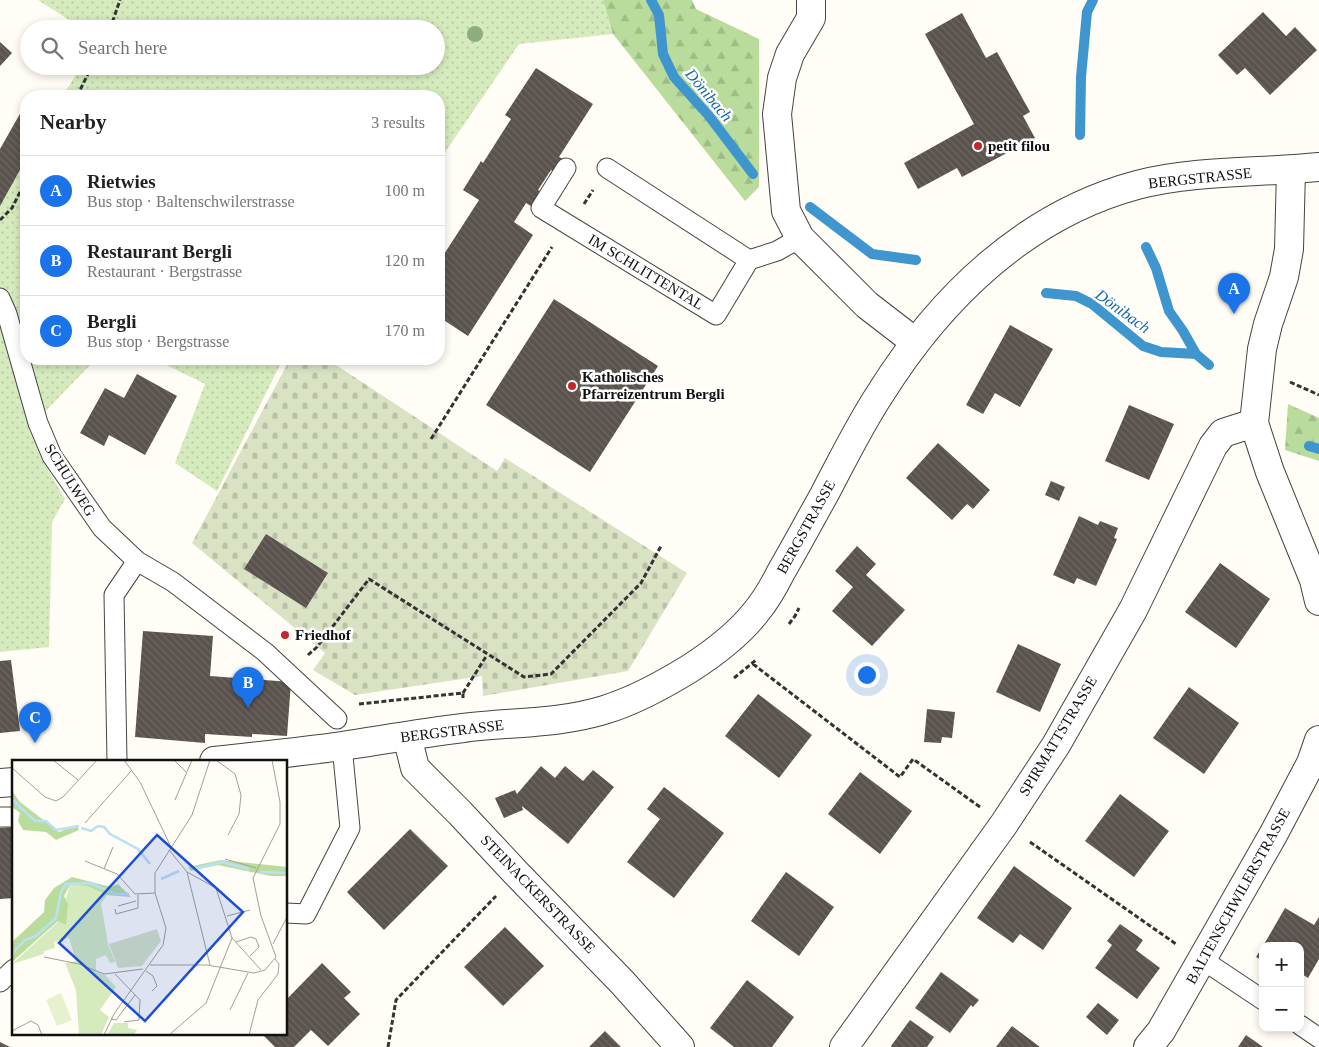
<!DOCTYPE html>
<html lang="en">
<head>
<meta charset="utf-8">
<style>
  :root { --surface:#fff; --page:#f2f2f2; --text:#202124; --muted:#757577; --line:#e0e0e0; --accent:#1a73e8 }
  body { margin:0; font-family:"Times New Roman",serif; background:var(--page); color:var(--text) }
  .controls { position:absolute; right:15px; bottom:15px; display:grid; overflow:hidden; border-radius:10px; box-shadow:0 2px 8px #0003 }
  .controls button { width:45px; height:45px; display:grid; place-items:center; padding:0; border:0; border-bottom:1px solid var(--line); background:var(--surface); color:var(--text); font:25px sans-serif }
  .you { position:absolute; left:866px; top:674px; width:18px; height:18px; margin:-12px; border:4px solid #fff; border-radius:50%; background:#1a73e8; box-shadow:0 0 0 8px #1a73e833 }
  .badge { display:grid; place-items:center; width:32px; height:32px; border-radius:50%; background:var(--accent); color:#fff; font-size:16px; font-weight:700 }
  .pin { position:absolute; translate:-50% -41px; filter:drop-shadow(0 1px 2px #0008) }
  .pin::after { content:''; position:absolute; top:26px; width:18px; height:15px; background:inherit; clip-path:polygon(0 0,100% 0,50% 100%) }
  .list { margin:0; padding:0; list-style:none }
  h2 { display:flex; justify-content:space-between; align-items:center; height:65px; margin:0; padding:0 20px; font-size:21px }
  h2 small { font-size:16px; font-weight:400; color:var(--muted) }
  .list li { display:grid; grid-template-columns:32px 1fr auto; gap:15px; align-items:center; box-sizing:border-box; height:70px; padding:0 20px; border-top:1px solid var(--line) }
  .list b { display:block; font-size:19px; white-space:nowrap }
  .list p { margin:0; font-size:16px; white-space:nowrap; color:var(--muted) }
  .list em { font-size:16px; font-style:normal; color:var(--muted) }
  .icon { flex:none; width:28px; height:28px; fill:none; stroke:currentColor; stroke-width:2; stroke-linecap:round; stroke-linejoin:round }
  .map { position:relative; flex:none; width:1319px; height:1047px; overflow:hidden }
  .search { position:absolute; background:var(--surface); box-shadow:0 2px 8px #0003; left:20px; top:20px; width:425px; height:55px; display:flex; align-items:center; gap:12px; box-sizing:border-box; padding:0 18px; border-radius:28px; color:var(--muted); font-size:19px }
  .panel { position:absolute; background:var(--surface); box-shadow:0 2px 8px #0003; left:20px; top:90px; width:425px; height:275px; border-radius:20px }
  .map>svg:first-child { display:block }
</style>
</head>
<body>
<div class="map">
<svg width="1319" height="1047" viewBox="0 0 1319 1047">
  <defs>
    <pattern id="grass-dots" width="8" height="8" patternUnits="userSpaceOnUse" patternTransform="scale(1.25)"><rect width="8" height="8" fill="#d5ebbd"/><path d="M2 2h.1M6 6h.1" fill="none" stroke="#b6c8a1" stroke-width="1.8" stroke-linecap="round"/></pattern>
    <pattern id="forest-firs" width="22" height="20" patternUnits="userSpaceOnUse" patternTransform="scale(1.25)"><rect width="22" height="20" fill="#b9dc9c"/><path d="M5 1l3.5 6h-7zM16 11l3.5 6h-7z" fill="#9ebc85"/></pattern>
    <pattern id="cemetery-stones" width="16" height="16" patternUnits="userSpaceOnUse" patternTransform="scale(1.25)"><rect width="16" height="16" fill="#d9e3c4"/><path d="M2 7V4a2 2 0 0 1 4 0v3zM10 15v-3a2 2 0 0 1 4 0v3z" fill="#b9c2a7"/></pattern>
    <pattern id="building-back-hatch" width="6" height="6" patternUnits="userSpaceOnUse" patternTransform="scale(1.25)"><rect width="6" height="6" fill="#5a524d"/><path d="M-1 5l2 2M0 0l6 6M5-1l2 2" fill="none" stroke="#6d6662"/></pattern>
  </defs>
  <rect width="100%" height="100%" fill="#fffdf5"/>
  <path fill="url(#grass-dots)" d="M38,0H603L613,34L519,44L439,161V96H63L81,66H436V29H83Z
    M26,159V359H96L29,428L43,461L65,499L52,522L49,647L0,652V204Z
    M154,359H283L217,491L175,463L205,384Z"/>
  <path fill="url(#forest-firs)" d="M603,0H692L696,9L759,39V187L745,201L613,34Z
    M1288,404L1319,418V461L1285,450Z"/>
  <path fill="url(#cemetery-stones)" d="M290,359H327L497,471L505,458L687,573L628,671L483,696L482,676L355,695L313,670L325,653L192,543Z"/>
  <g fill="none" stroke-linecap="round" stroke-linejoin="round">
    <path stroke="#3f96cf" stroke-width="10" d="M651,0L659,15L663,54L674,77L709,116L753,174
      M1080,135L1081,77L1087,12L1093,0
      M810,207L872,254L916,260
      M1146,247L1156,268L1169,311L1183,331L1196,354
      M1046,293L1076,296L1092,304L1143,346L1161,352L1196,354L1209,365
      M1309,446L1319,449"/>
  </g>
  <path fill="url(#building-back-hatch)" d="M1263,12L1286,36L1295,27L1317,50L1270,95L1245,68L1237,75L1218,55Z
    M962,13L986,58L997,52L1030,112L1023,116L1035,138L962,177L957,168L918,189L904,163L974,124L925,34Z
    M0,42L12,53L0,66Z
    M536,68L593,104L559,157L563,159L554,172L551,170L538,190L541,192L531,206L526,203L514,222L533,235L468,336L439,317V262L479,200L463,190L481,161L483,163L511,119L505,115Z
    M25,105H26V159L0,206V149Z
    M554,299L658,366L590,472L486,405Z
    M1010,325L1053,349L1020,407L995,393L983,414L966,405Z
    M137,374L177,396L145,455L109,435L104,446L80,433L105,388L124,398Z
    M1129,405L1174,424L1149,480L1105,461Z
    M938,443L990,490L973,509L967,504L952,520L906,478Z
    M1051,481L1065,487L1059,501L1045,495Z
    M1079,516L1098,525L1100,521L1118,528L1114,538L1117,539L1096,586L1077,578L1074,584L1053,575Z
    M266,534L328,573L306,608L244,569Z
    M857,546L876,564L866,575L905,610L872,646L832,611L853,587L835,571Z
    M1220,563L1270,599L1236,648L1185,612Z
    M143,631L213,636L210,676L291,682L287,736L252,734V737L205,734V743L135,737Z
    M1018,644L1061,664L1040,712L996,692Z
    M11,660L20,731L0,733V661Z
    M1189,687L1239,723L1204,774L1153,738Z
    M758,694L812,735L779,778L725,736Z
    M927,709L955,712L952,738L942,737L941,743L924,742Z
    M541,766L555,778L565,766L583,781L593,770L614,787L568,844L522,806L523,810L504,818L495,798L515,790L517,794Z
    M860,772L912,811L880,854L828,814Z
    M664,787L724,833L674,898L627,862L660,819L647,809Z
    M1120,794L1169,831L1134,877L1085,841Z
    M14,827V898L0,899V828Z
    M410,829L448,866L384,930L347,892Z
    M1014,866L1072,908L1043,950L1020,934L1013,943L977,918Z
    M786,872L834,907L799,956L751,921Z
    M1285,908L1314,925L1319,917V959L1308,978L1300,973V946H1263Z
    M1120,924L1143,940L1136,950L1160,968L1137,999L1095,968L1112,945L1107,941Z
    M505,927L544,966L503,1006L464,967Z
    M1263,946V961L1256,957Z
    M322,963L351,992L344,998L360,1014L328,1046L311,1030L294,1047H275L261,1033H286V1000Z
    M941,972L979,1000L973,1007L971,1005L950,1033L915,1008Z
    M747,980L794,1017L772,1047H734L710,1028Z
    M1098,1003L1119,1020L1107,1035L1086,1017Z
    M910,1020L934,1037L927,1047H892L891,1046Z
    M1012,1026L1040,1047H996Z
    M605,1031L621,1047H589Z
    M1246,1035L1263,1047H1238Z
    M0,1042L10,1047H0Z"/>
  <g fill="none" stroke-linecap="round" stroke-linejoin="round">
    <g stroke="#444" stroke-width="21">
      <path id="service" d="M566,168L541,208L716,315L749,260L777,251L800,238
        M607,168L749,260
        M0,298L7,314L38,423L52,456L102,528L137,561L173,582L265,652L337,719
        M117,761L114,595L137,561
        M0,817H14
        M286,913L306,914L350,828L342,746
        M1203,960L1263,1000
        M0,982L14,969
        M1300,1025L1319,1038"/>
    </g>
    <g stroke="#444" stroke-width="30">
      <path id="minor" d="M811,0V18L790,54L782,78L777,114L786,211L800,238L867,305L915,342
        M1291,170L1289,249L1284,277L1268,324L1262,349L1254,423L1270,472L1314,580L1319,601
        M407,736L415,768L460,813L517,874L622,982L680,1047
        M844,1047L1004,824L1056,745L1133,610L1213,446L1223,433L1254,423
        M1148,1047L1161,1031L1273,835L1311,763L1319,740"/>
    </g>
    <g stroke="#444" stroke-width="30">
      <path id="tertiary" d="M214,761C257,756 299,752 342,746C382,740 422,733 463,728C509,722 559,724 604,710C634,701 663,685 689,669C714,653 738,635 756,612C766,600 774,586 781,572C796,546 810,520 824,495C842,461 859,426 880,394C940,298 1025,215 1137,185C1194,170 1260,173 1319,167
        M0,783L14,782"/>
    </g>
    <path stroke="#333" stroke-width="3" stroke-dasharray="5 2.5" stroke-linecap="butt" d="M110,29L120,0
      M77,96L92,66
      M584,204L593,190
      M0,220L12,208L26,180
      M1290,382L1319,395
      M431,439L552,247
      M789,624L795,616L799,608
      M308,655L317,647L369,579L524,677L551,674L641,583L661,546
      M753,664L900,777L913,759L980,807
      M734,678L756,660
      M463,693L487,655
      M359,704L463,693V698
      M1030,842L1176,944
      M388,1047L396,1000L496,896"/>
    <use href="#service" stroke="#fff" stroke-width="19"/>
    <use href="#minor" stroke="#fff" stroke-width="28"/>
    <use href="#tertiary" stroke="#fff" stroke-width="28"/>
  </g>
  <circle fill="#8dad7f" cx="475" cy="34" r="8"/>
  <g fill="#c4262e" stroke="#fff" stroke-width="2">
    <circle cx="978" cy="146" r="5"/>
    <circle cx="572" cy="386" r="5"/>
    <circle cx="285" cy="635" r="5"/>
  </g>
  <g text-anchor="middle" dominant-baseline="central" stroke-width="5" stroke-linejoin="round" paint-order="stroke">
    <g font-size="15" font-weight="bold" fill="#111" stroke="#fff" text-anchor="start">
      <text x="988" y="146">petit filou</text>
      <text x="582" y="377">Katholisches<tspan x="582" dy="17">Pfarreizentrum Bergli</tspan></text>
      <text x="295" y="635">Friedhof</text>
    </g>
    <g font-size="15" fill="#111" stroke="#fff">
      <text transform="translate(1200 178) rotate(-6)">BERGSTRASSE</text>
      <text transform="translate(646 272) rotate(31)">IM SCHLITTENTAL</text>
      <text transform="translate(70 480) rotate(58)">SCHULWEG</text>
      <text transform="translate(806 527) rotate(-61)">BERGSTRASSE</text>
      <text transform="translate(452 731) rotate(-7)">BERGSTRASSE</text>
      <text transform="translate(1058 736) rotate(-59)">SPIRMATTSTRASSE</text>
      <text transform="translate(538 894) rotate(46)">STEINACKERSTRASSE</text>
      <text transform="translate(1238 896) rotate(-61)">BALTENSCHWILERSTRASSE</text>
    </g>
    <g font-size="16" font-style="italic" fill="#1768a6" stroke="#fff">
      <text transform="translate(709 95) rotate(50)">Dönibach</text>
      <text transform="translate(1123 311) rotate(36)">Dönibach</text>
    </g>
  </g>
  <g transform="translate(12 760)">
    <rect width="275" height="275" fill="#fffdf5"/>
    <path d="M58,125L75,126L95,135L89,144L96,184L103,202L98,203L94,195L84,199V212L93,215L104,227L88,250L97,257L89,275H67L64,230L53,203L64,201L57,178L42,182L43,188L32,191V194L0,204L47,161ZM102,263H116V268L125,270L122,275H95Z" fill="#d5ebbd"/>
    <path d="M0,31L8,42L47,72L65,65L67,70L44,80L34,72L11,70L6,61L8,53L0,47ZM209,100L275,107V116H259L206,105L179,111L176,107ZM60,117L99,127L106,124L119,137L95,135L75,126L58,125L52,136L56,144L54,165L46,161L0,202V182L32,152L33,140L42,128Z" fill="#b9dc9c"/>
    <path d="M145,169L149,181L130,206L106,208L97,184Z" fill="#d9e3c4"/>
    <path d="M49,233L60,260L45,266L34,240Z" fill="#e6f2cf"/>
    <path fill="none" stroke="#b9e0f7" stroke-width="2.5" d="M0,39L23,61H34L44,70L67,66M69,68L79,71L86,66L92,67L98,74L126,89L138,104M181,109L210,102L237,109M248,112L275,113M149,119L167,111M0,193L13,180L24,176L44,158L49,132L54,124L78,123L103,134H117"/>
    <path fill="none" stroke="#a09f9a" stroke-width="1" d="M41,0L66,20M112,0L128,22L159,87M162,0L174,12M204,0L223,14L229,35L227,54L216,75M0,8L33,37L44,41L51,37L85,0M163,40L180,0M73,63L120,10M157,90L175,112L204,128L220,178L249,210M213,99L244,108M73,101L105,114L123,134L143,133M92,109L101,87M175,112L198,205M106,146L124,141M103,149L104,154L126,148V135M215,156L238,150M224,182L239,177L244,179L247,187L238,196M261,184L275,157M32,197L67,204L92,214L131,209M138,205H195L242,213L253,210L264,197L249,156L241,118L268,64V42L260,0M134,211L141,216L145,226L140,231M103,214L128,240L127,260L112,262M218,250L236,213M99,259L104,260L123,235M0,271L19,261L26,265L30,275M92,275L102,254L151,185L154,168L143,133V113L180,55L198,0M157,275L194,243L220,178M237,275L246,240L266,214L267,204L263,199"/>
    <path fill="#1d4ed8" fill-opacity="0.15" stroke="#1d4ed8" stroke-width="2.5" d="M145,75L231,152L133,261L47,183Z"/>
    <rect width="275" height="275" fill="none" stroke="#111" stroke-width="2.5"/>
  </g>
</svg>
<div class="controls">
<button>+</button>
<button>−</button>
</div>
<div class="you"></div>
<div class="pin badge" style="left:1234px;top:314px">A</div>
<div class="pin badge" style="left:248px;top:708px">B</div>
<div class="pin badge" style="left:35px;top:743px">C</div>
<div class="search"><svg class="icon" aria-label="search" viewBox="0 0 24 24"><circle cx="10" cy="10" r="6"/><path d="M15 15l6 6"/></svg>Search here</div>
<section class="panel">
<h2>Nearby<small>3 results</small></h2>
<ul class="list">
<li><span class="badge">A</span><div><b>Rietwies</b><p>Bus stop · Baltenschwilerstrasse</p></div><em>100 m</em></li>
<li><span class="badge">B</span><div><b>Restaurant Bergli</b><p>Restaurant · Bergstrasse</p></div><em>120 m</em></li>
<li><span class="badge">C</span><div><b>Bergli</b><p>Bus stop · Bergstrasse</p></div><em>170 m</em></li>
</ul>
</section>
</div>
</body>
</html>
